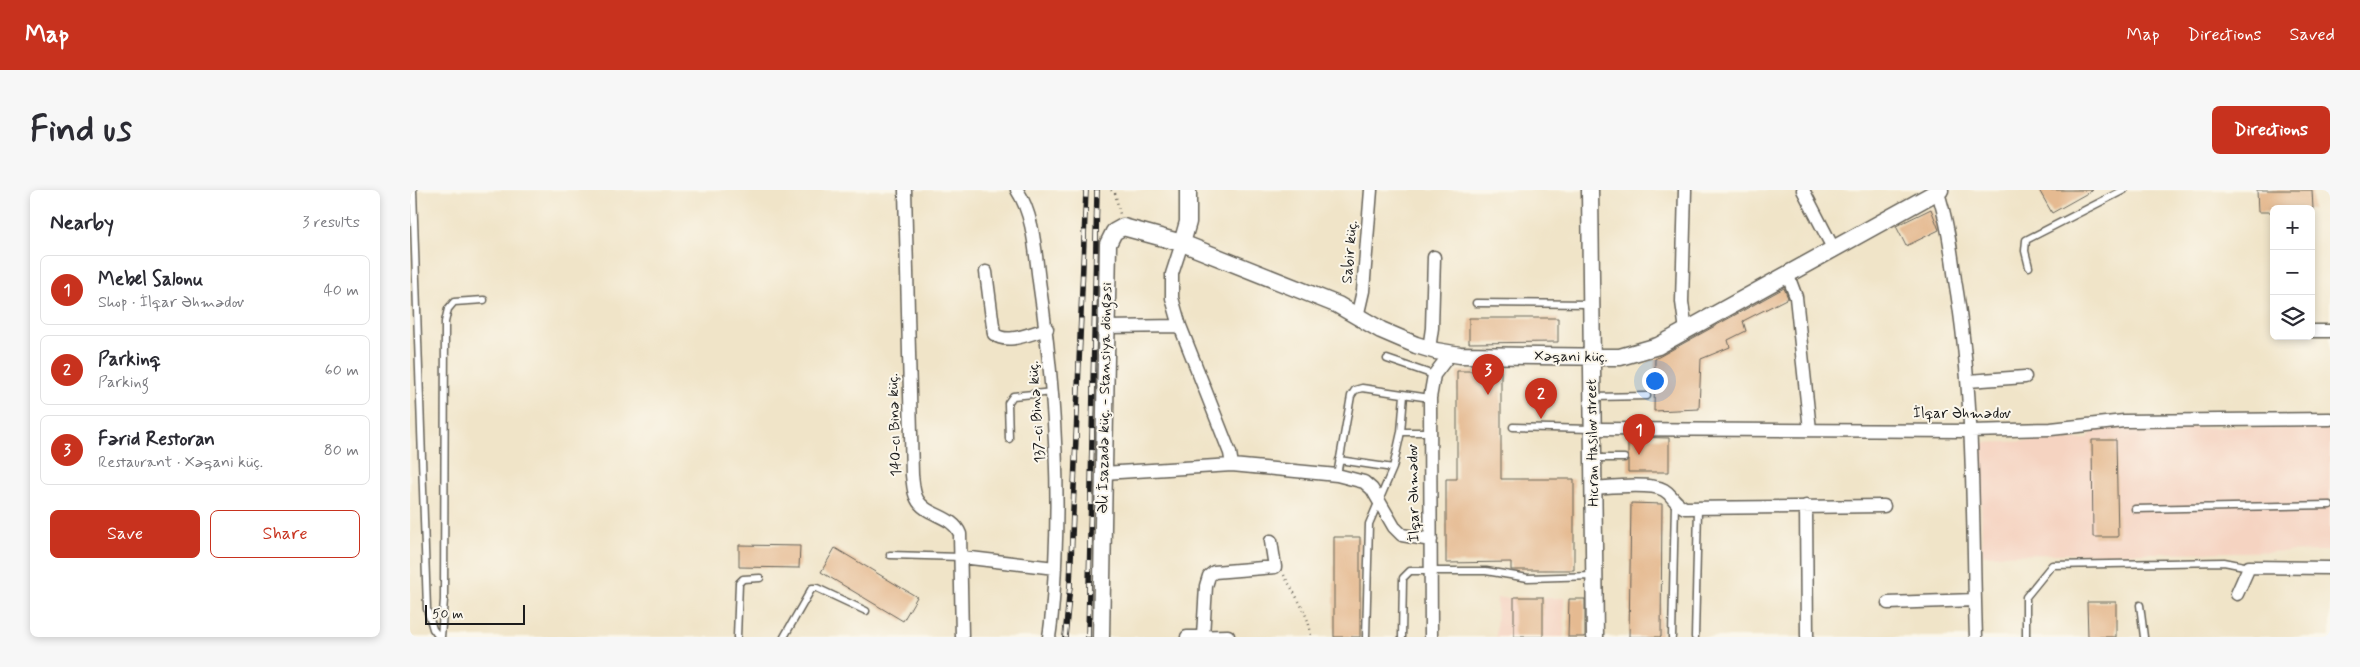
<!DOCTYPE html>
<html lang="en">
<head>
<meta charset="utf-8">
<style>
  :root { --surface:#fff; --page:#f7f7f7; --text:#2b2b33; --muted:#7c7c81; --line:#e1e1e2; --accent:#c8321e }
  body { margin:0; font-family:Mynerve,sans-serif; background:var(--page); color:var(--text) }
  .controls { position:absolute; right:15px; top:15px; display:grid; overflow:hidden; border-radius:8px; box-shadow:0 2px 8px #0003 }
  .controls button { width:45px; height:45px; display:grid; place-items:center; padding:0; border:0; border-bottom:1px solid var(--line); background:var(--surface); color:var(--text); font:25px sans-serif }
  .scale { position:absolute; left:15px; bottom:12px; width:100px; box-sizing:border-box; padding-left:5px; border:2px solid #1c1c1c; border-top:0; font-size:14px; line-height:18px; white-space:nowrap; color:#1c1c1c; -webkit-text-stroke:4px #fbf7ec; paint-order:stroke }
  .you { position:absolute; left:1244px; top:190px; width:18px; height:18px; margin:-12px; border:4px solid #fff; border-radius:50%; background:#1a73e8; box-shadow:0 0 0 8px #1a73e833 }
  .badge { display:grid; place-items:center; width:32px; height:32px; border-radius:50%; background:var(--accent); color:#fff; font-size:16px; font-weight:700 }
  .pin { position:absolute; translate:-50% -41px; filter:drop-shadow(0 1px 2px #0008) }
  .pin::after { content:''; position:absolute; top:26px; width:18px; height:15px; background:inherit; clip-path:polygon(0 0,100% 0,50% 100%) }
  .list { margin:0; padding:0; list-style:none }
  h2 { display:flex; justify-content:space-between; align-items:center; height:65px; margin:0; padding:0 20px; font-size:21px }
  h2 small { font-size:16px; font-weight:400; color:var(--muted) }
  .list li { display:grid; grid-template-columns:32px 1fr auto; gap:15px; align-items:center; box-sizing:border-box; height:70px; margin:0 10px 10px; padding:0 10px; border:1px solid var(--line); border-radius:8px }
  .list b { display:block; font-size:19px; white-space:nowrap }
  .list p { margin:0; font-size:16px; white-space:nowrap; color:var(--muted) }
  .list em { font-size:16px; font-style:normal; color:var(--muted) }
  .actions { display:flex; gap:10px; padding:15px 20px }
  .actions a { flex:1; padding:11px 0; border:1px solid var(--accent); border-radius:8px; text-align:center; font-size:18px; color:var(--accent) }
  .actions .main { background:var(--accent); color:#fff }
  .icon { flex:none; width:28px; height:28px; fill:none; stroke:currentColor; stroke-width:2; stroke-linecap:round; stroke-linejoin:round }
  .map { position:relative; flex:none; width:1920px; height:447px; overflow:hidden; border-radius:8px }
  header { display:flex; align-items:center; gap:30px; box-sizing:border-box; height:70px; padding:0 25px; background:var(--accent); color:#fff }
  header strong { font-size:24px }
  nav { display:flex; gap:28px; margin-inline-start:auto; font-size:18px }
  .intro { display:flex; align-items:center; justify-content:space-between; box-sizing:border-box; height:120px; padding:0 30px }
  h1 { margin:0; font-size:35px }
  .button { padding:12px 22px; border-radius:8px; background:var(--accent); color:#fff; font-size:18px; font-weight:700 }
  main { display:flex; gap:30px; padding:0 30px }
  aside { flex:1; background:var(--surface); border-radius:8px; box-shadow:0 2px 8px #0003 }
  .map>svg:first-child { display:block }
</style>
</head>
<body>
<header>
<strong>Map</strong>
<nav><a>Map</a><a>Directions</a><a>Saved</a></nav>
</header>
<div class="intro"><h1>Find us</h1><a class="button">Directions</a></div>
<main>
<aside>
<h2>Nearby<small>3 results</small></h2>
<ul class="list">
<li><span class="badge">1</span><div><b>Mebel Salonu</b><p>Shop · İlqar Əhmədov</p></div><em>40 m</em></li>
<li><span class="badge">2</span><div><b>Parkinq</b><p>Parking</p></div><em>60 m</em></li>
<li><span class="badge">3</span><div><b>Fərid Restoran</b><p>Restaurant · Xəqani küç.</p></div><em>80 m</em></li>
</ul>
<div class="actions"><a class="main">Save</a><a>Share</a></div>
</aside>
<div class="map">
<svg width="1920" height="447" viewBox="0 0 1920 447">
  <rect width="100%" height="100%" fill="#fbf7ec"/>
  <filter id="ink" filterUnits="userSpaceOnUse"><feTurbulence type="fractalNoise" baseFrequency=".02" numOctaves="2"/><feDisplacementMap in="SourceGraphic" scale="10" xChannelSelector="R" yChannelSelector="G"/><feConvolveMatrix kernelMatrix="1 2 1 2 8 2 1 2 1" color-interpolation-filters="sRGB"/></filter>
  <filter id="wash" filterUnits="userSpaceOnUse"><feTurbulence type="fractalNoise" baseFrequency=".0096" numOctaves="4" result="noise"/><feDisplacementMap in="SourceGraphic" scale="20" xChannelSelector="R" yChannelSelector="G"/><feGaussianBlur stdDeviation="1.12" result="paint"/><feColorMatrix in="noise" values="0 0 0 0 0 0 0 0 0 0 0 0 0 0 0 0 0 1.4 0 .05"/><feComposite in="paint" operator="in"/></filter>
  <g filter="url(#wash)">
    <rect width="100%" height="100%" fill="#f0e4c8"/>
    <path fill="#f5d3c1" d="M1920,237V361L1572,365L1570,253L1676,249L1687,238Z
      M1087,408H1154V447H1086Z"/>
    <g id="blocks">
      <path fill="#e5ba91" d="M1629,0H1683L1642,23Z
        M1847,0H1902L1903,19H1864V22H1848Z
        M1521,19L1529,40L1496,56L1486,36Z
        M1374,98L1378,108L1333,131L1336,141L1318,150L1320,157L1291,169L1289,219L1244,221L1245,169Z
        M1059,128H1148V152L1059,153Z
        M1047,181H1091V289H1164V380H1101V372L1036,373V289H1047Z
        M1218,247L1259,248V282H1218Z
        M1682,250H1706L1708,347H1683Z
        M1221,313L1252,314L1251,447H1219Z
        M924,347H950V447H924Z
        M329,355L390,356L389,378L329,377Z
        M425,358L507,407L493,431L411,382Z
        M1104,407H1133V447H1104Z
        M1159,409H1175V447H1158Z
        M1677,412H1706V447H1678Z"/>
    </g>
  </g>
  <g filter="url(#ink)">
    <use href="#blocks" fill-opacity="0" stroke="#666258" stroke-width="1"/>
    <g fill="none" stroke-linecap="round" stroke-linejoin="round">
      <g stroke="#666258" stroke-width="9">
        <path id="service" d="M3,0L17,419L23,439L29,447
          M1619,77L1615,61L1616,50L1714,0
          M1066,113L1180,114
          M977,169L1024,185
          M1184,207L1237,206
          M1103,237L1182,239
          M991,242H1019
          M599,249L598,213L603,206L643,202
          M1184,268H1214
          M929,270L983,278
          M927,285L941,206L945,200L952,198L1020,208
          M1725,319L1920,315
          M480,365L551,367
          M1730,415L1734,447
          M31,447L34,410L35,132L38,119L44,112L74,110
          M327,447L329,393L333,389L350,388
          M374,447L402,398H407L456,421
          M956,447L959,334L983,278L991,242L994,205
          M992,447L993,388L1000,381H1076L1118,388L1183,386
          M1262,447L1265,313
          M1285,447L1288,319
          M1616,447V407L1642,375L1814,372L1839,377"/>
      </g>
      <g stroke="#666258" stroke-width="15">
        <path id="minor" d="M495,0L502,285C503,292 503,302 507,309C515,326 543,325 550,344L552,447
          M607,0C624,26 625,61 629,91C643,186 650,280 645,375C644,399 643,423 639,447
          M1275,0L1272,112L1276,141
          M1393,0L1423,58
          M1527,0C1537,29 1541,59 1545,90C1565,207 1562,328 1566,447
          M772,53L762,84V108L770,136L820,263L822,275
          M576,82L584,144C597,155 621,143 637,139
          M1377,83L1386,107L1400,240
          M947,127L953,101L961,0
          M697,137L770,136
          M1901,141H1920
          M1019,159L1022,138L1024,67
          M1558,191L1615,187
          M1183,239L1560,241L1641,239L1714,231L1920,229
          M693,283L822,275L927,285L954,292L962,299L984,337L992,345L1021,350
          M1183,298C1200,297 1240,292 1254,300C1263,305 1262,312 1275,318L1474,316
          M1396,316L1397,447
          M552,367L645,378
          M1827,404L1839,377L1920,378
          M1478,413L1565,410
          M793,446L796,396L799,386L804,382L865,377L861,351
          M777,447L818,446
          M1021,447L1020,208L1024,185L1040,164"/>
      </g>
      <g stroke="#666258" stroke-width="19">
        <path id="tertiary" d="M1180,0L1185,447
          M772,53L778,32V0
          M691,447L698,54L704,42L713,37L772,53L928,115L971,140L1006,155L1026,161L1050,165L1210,167L1248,156L1530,0"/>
      </g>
      <path stroke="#666258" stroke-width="2.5" stroke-dasharray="1 4" stroke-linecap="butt" d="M701,0L705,3L710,24
        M874,385C884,404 900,425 901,447"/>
      <use href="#service" stroke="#fff" stroke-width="6"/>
      <use href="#minor" stroke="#fff" stroke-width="12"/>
      <use href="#tertiary" stroke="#fff" stroke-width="16"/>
      <g stroke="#1c1c1c" stroke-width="5.5">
        <path id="rail" d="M655,447L660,396L676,0
          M678,447L687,0"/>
      </g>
      <use href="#rail" stroke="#fbf7ec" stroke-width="4" stroke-dasharray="11" stroke-linecap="butt"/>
    </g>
  </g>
  <g text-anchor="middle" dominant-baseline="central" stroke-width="4" stroke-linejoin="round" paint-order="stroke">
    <g font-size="15" fill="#1c1c1c" stroke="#fbf7ec">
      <text transform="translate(940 62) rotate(-85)">Sabir küç.</text>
      <text transform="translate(1161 167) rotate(1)">Xəqani küç.</text>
      <text transform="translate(695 208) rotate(-89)">Əli İsazadə küç. - Stansiya döngəsi</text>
      <text transform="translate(627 222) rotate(-94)">137-ci Binə küç.</text>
      <text x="1552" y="224">İlqar Əhmədov</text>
      <text transform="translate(485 235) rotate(-92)">140-cı Binə küç.</text>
      <text transform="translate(1183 253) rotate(-91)">Hicran Hasilov street</text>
      <text transform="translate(1004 303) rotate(-91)">İlqar Əhmədov</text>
    </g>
  </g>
</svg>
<div class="controls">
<button>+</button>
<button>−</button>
<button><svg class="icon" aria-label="layers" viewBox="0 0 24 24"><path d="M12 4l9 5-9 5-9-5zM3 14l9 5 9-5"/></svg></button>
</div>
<div class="scale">50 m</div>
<div class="you"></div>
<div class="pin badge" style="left:1229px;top:265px">1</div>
<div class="pin badge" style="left:1131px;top:229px">2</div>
<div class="pin badge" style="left:1078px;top:205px">3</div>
</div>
</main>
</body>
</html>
